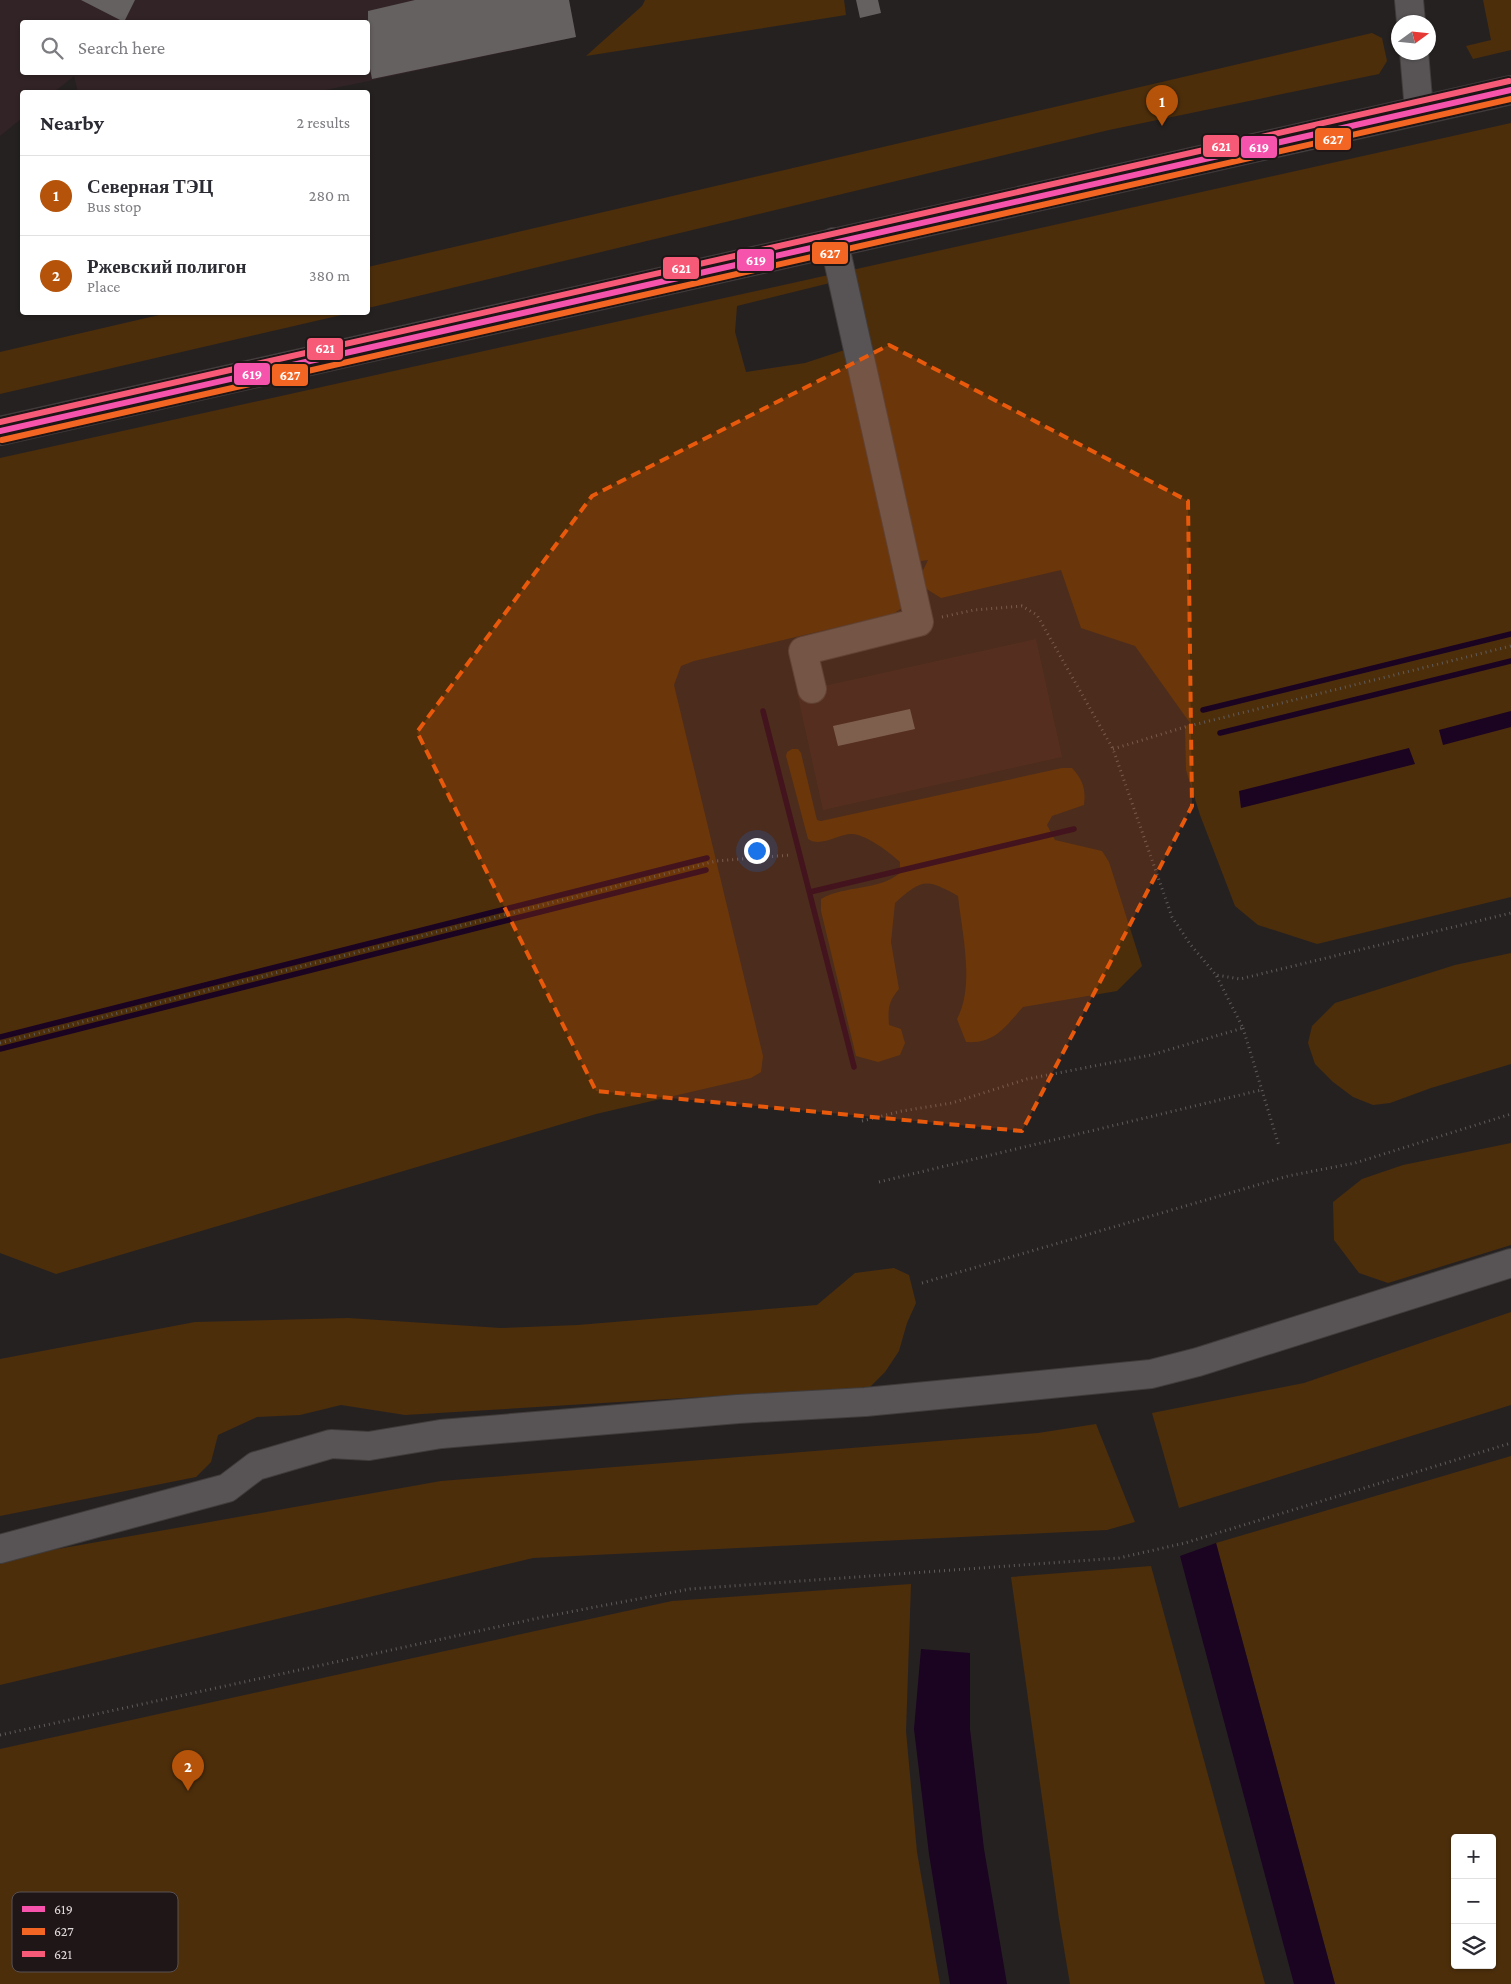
<!DOCTYPE html>
<html lang="en">
<head>
<meta charset="utf-8">
<style>
  :root { --surface:#fff; --page:#f2f2f3; --text:#2b2b33; --muted:#7c7c81; --line:#e1e1e2; --accent:#b45309 }
  body { margin:0; font-family:"Crimson Pro",serif; background:var(--page); color:var(--text) }
  .controls { position:absolute; right:15px; bottom:15px; display:grid; overflow:hidden; border-radius:5px; box-shadow:0 1px 4px #0004 }
  .controls button { width:45px; height:45px; display:grid; place-items:center; padding:0; border:0; border-bottom:1px solid var(--line); background:var(--surface); color:var(--text); font:25px sans-serif }
  .compass { position:absolute; left:1391px; top:15px; width:45px; height:45px; border-radius:50%; background:var(--surface); box-shadow:0 1px 4px #0004; rotate:75deg }
  .you { position:absolute; left:756px; top:850px; width:18px; height:18px; margin:-12px; border:4px solid #fff; border-radius:50%; background:#1a73e8; box-shadow:0 0 0 8px #1a73e833 }
  .badge { display:grid; place-items:center; width:32px; height:32px; border-radius:50%; background:var(--accent); color:#fff; font-size:16px; font-weight:700 }
  .pin { position:absolute; translate:-50% -41px; filter:drop-shadow(0 1px 2px #0008) }
  .pin::after { content:''; position:absolute; top:26px; width:18px; height:15px; background:inherit; clip-path:polygon(0 0,100% 0,50% 100%) }
  .list { margin:0; padding:0; list-style:none }
  h2 { display:flex; justify-content:space-between; align-items:center; height:65px; margin:0; padding:0 20px; font-size:21px }
  h2 small { font-size:16px; font-weight:400; color:var(--muted) }
  .list li { display:grid; grid-template-columns:32px 1fr auto; gap:15px; align-items:center; box-sizing:border-box; height:80px; padding:0 20px; border-top:1px solid var(--line) }
  .list b { display:block; font-size:19px; white-space:nowrap }
  .list p { margin:0; font-size:16px; white-space:nowrap; color:var(--muted) }
  .list em { font-size:16px; font-style:normal; color:var(--muted) }
  .icon { flex:none; width:28px; height:28px; fill:none; stroke:currentColor; stroke-width:2; stroke-linecap:round; stroke-linejoin:round }
  .map { position:relative; flex:none; width:1511px; height:1984px; overflow:hidden }
  .search { position:absolute; background:var(--surface); box-shadow:0 1px 4px #0004; left:20px; top:20px; width:350px; height:55px; display:flex; align-items:center; gap:12px; box-sizing:border-box; padding:0 18px; border-radius:5px; color:var(--muted); font-size:19px }
  .panel { position:absolute; background:var(--surface); box-shadow:0 1px 4px #0004; left:20px; top:90px; width:350px; height:225px; border-radius:5px }
  .map>svg:first-child { display:block }
</style>
</head>
<body>
<div class="map">
<svg width="1511" height="1984" viewBox="0 0 1511 1984">
  <rect width="100%" height="100%" fill="#262121"/>
  <path fill="#322426" fill-rule="evenodd" d="M0,0H569L576,37L316,92H78L74,76L54,92H22V118L0,136ZM22,22H368V72H22Z
    M1036,639L1062,757L823,810L797,692Z"/>
  <path fill="#4c2e0b" fill-rule="evenodd" d="M645,0H844L846,15L586,56L642,6Z
    M1483,0H1511V50L1473,59L1466,46L1491,40Z
    M1372,33L1382,38L1387,61L1379,74L1109,130L368,308V267Z
    M1511,123V897L1317,944L1258,925L1235,906L1200,815L1186,770L1185,727L1190,723L1135,646L1081,628L1061,570L941,598L917,583L928,560L891,565L897,572L902,608L893,614L694,661L681,666L674,685L763,1056L761,1072L751,1078L596,1114L56,1274L0,1253V458L833,274L830,283L737,306L735,332L746,372L805,363L866,343L852,270Z
    M172,312L350,313L0,394V352Z
    M792,749H798L801,753L816,816L817,820L821,821L1062,768H1072C1083,780 1086,789 1084,805L1052,816L1047,825L1055,840L1102,851L1109,862L1142,966L1117,991L1023,1007C1005,1027 995,1044 966,1042L957,1019C975,986 962,933 958,896C926,878 922,879 895,903L891,942L899,989C888,1002 888,1009 889,1025L901,1029L905,1043L900,1055L878,1062L856,1056L821,911V899C845,885 878,891 900,873V862C889,852 868,836 853,834C839,833 821,848 808,839L786,756L787,752Z
    M1511,953V1064L1431,1088L1390,1103L1373,1105L1353,1097L1333,1082L1315,1064L1308,1043L1312,1026L1335,1003L1455,965Z
    M1511,1143V1245L1388,1283L1359,1273L1334,1240L1333,1202L1362,1179L1403,1165Z
    M894,1268L909,1275L916,1303L907,1323L899,1351L885,1372L867,1390L685,1398L405,1415L341,1405L300,1415L257,1417L218,1435L211,1462L196,1477L0,1516V1359L195,1322L348,1318L501,1328L578,1325L817,1305L855,1273Z
    M1511,1312V1405L1179,1508L1152,1413L1304,1383Z
    M1096,1424L1135,1522L1107,1530L533,1558L0,1685V1562L24,1555L441,1481L1038,1433Z
    M1511,1456V1984H1335L1216,1543ZM1455,1838H1492V1965H1455Z
    M1151,1566L1265,1984H1070L1059,1919L1011,1577Z
    M911,1584L906,1731L917,1852L940,1984H0V1749L672,1601Z"/>
  <path fill="#1b0322" d="M1511,711V727L1443,745L1439,730Z
    M1409,748L1415,764L1241,808L1239,791Z
    M1216,1543L1335,1984H1294L1180,1556Z
    M921,1649L970,1653V1729L984,1849L1007,1984H950L929,1854L914,1729Z"/>
  <g fill="none" stroke-linecap="round" stroke-linejoin="round">
    <path stroke="#1b0322" stroke-width="5.5" d="M1203,710L1511,634
      M763,711L854,1067
      M1220,733L1511,661
      M810,892L1074,829
      M0,1037L707,858
      M0,1049L706,870"/>
  </g>
  <path fill="#656160" d="M81,0H135L124,22Z
    M415,0H569L576,37L372,79L368,58V11Z
    M856,0H878L881,13L860,18Z
    M910,709L915,729L838,746L833,726Z"/>
  <g fill="none" stroke-linecap="round" stroke-linejoin="round">
    <g stroke="#413c3c" stroke-width="30">
      <path id="minor" d="M1409,0L1411,22
        M1414,52L1419,110
        M812,689L803,651L919,622L834,242
        M0,1549L227,1488L256,1466L331,1444L369,1446L441,1434L738,1409L865,1402L979,1391L1151,1374L1198,1362L1511,1263"/>
    </g>
    <g stroke="#413c3c" stroke-width="30">
      <path id="major" d="M0,431L1511,90"/>
    </g>
    <path stroke="#605c5c" stroke-width="3" stroke-dasharray="1 4" stroke-linecap="butt" d="M942,617L974,610L1022,606L1037,615L1113,749L1172,917L1190,944L1216,975L1240,979L1511,913
      M1113,749L1185,727L1511,646
      M1243,1028L1279,1146
      M0,1043L716,861L791,855
      M862,1121L902,1111L952,1103L1027,1079L1151,1055L1243,1028L1216,975
      M879,1182L1261,1090
      M922,1283L1288,1176L1355,1163L1511,1114
      M0,1735L543,1617L690,1589L1119,1558L1185,1543L1511,1443"/>
    <use href="#minor" stroke="#585455" stroke-width="28"/>
    <use href="#major" stroke="#645c5f" stroke-width="28"/>
    <g stroke="#1e1617" stroke-width="10">
      <path id="bus-1" d="M0,431L1511,90"/>
    </g>
    <g stroke="#1e1617" stroke-width="10">
      <path id="bus-2" d="M2,440L1511,99"/>
    </g>
    <g stroke="#1e1617" stroke-width="10">
      <path id="bus-3" d="M0,422L1509,81"/>
    </g>
    <use href="#bus-1" stroke="#f653ac" stroke-width="6"/>
    <use href="#bus-2" stroke="#f26522" stroke-width="6"/>
    <use href="#bus-3" stroke="#f75a77" stroke-width="6"/>
  </g>
  <path fill="#e8590c" fill-opacity="0.2" stroke="#e8590c" stroke-width="4" stroke-dasharray="10 6" stroke-linejoin="round" d="M889,345L1188,501L1192,806L1022,1131L596,1091L417,732L592,496Z"/>
  <rect x="12" y="1892" width="166" height="80" rx="8" fill="#1e1617" stroke="#585052" stroke-width="1"/>
  <rect x="22" y="1906" width="23" height="6" fill="#f653ac"/>
  <rect x="22" y="1928" width="23" height="7" fill="#f26522"/>
  <rect x="22" y="1951" width="23" height="6" fill="#f75a77"/>
  <g font-size="14" fill="#dfd9da">
    <text x="54" y="1914">619</text>
    <text x="54" y="1936">627</text>
    <text x="54" y="1959">621</text>
  </g>
  <g stroke="#1e1617" stroke-width="2">
    <rect x="1314" y="127" width="38" height="24" rx="5" fill="#f26522"/>
    <rect x="1202" y="134" width="38" height="24" rx="5" fill="#f75a77"/>
    <rect x="1240" y="135" width="38" height="24" rx="5" fill="#f653ac"/>
    <rect x="811" y="241" width="38" height="24" rx="5" fill="#f26522"/>
    <rect x="736" y="248" width="39" height="24" rx="5" fill="#f653ac"/>
    <rect x="662" y="256" width="38" height="24" rx="5" fill="#f75a77"/>
    <rect x="306" y="337" width="38" height="24" rx="5" fill="#f75a77"/>
    <rect x="233" y="362" width="38" height="24" rx="5" fill="#f653ac"/>
    <rect x="271" y="363" width="38" height="24" rx="5" fill="#f26522"/>
  </g>
  <g font-size="14" text-anchor="middle" font-weight="bold" fill="#fff">
    <text x="1333" y="144">627</text>
    <text x="1221" y="151">621</text>
    <text x="1259" y="152">619</text>
    <text x="830" y="258">627</text>
    <text x="756" y="265">619</text>
    <text x="681" y="273">621</text>
    <text x="325" y="353">621</text>
    <text x="252" y="379">619</text>
    <text x="290" y="380">627</text>
  </g>
</svg>
<div class="controls">
<button>+</button>
<button>−</button>
<button><svg class="icon" aria-label="layers" viewBox="0 0 24 24"><path d="M12 4l9 5-9 5-9-5zM3 14l9 5 9-5"/></svg></button>
</div>
<svg class="compass" viewBox="-18 -18 36 36"><path d="M0-13l5 13h-10z" fill="#e53935"/><path d="M0 13l5-13h-10z" fill="#7c7c81"/></svg>
<div class="you"></div>
<div class="pin badge" style="left:1162px;top:126px">1</div>
<div class="pin badge" style="left:188px;top:1791px">2</div>
<div class="search"><svg class="icon" aria-label="search" viewBox="0 0 24 24"><circle cx="10" cy="10" r="6"/><path d="M15 15l6 6"/></svg>Search here</div>
<section class="panel">
<h2>Nearby<small>2 results</small></h2>
<ul class="list">
<li><span class="badge">1</span><div><b>Северная ТЭЦ</b><p>Bus stop</p></div><em>280 m</em></li>
<li><span class="badge">2</span><div><b>Ржевский полигон</b><p>Place</p></div><em>380 m</em></li>
</ul>
</section>
</div>
</body>
</html>
